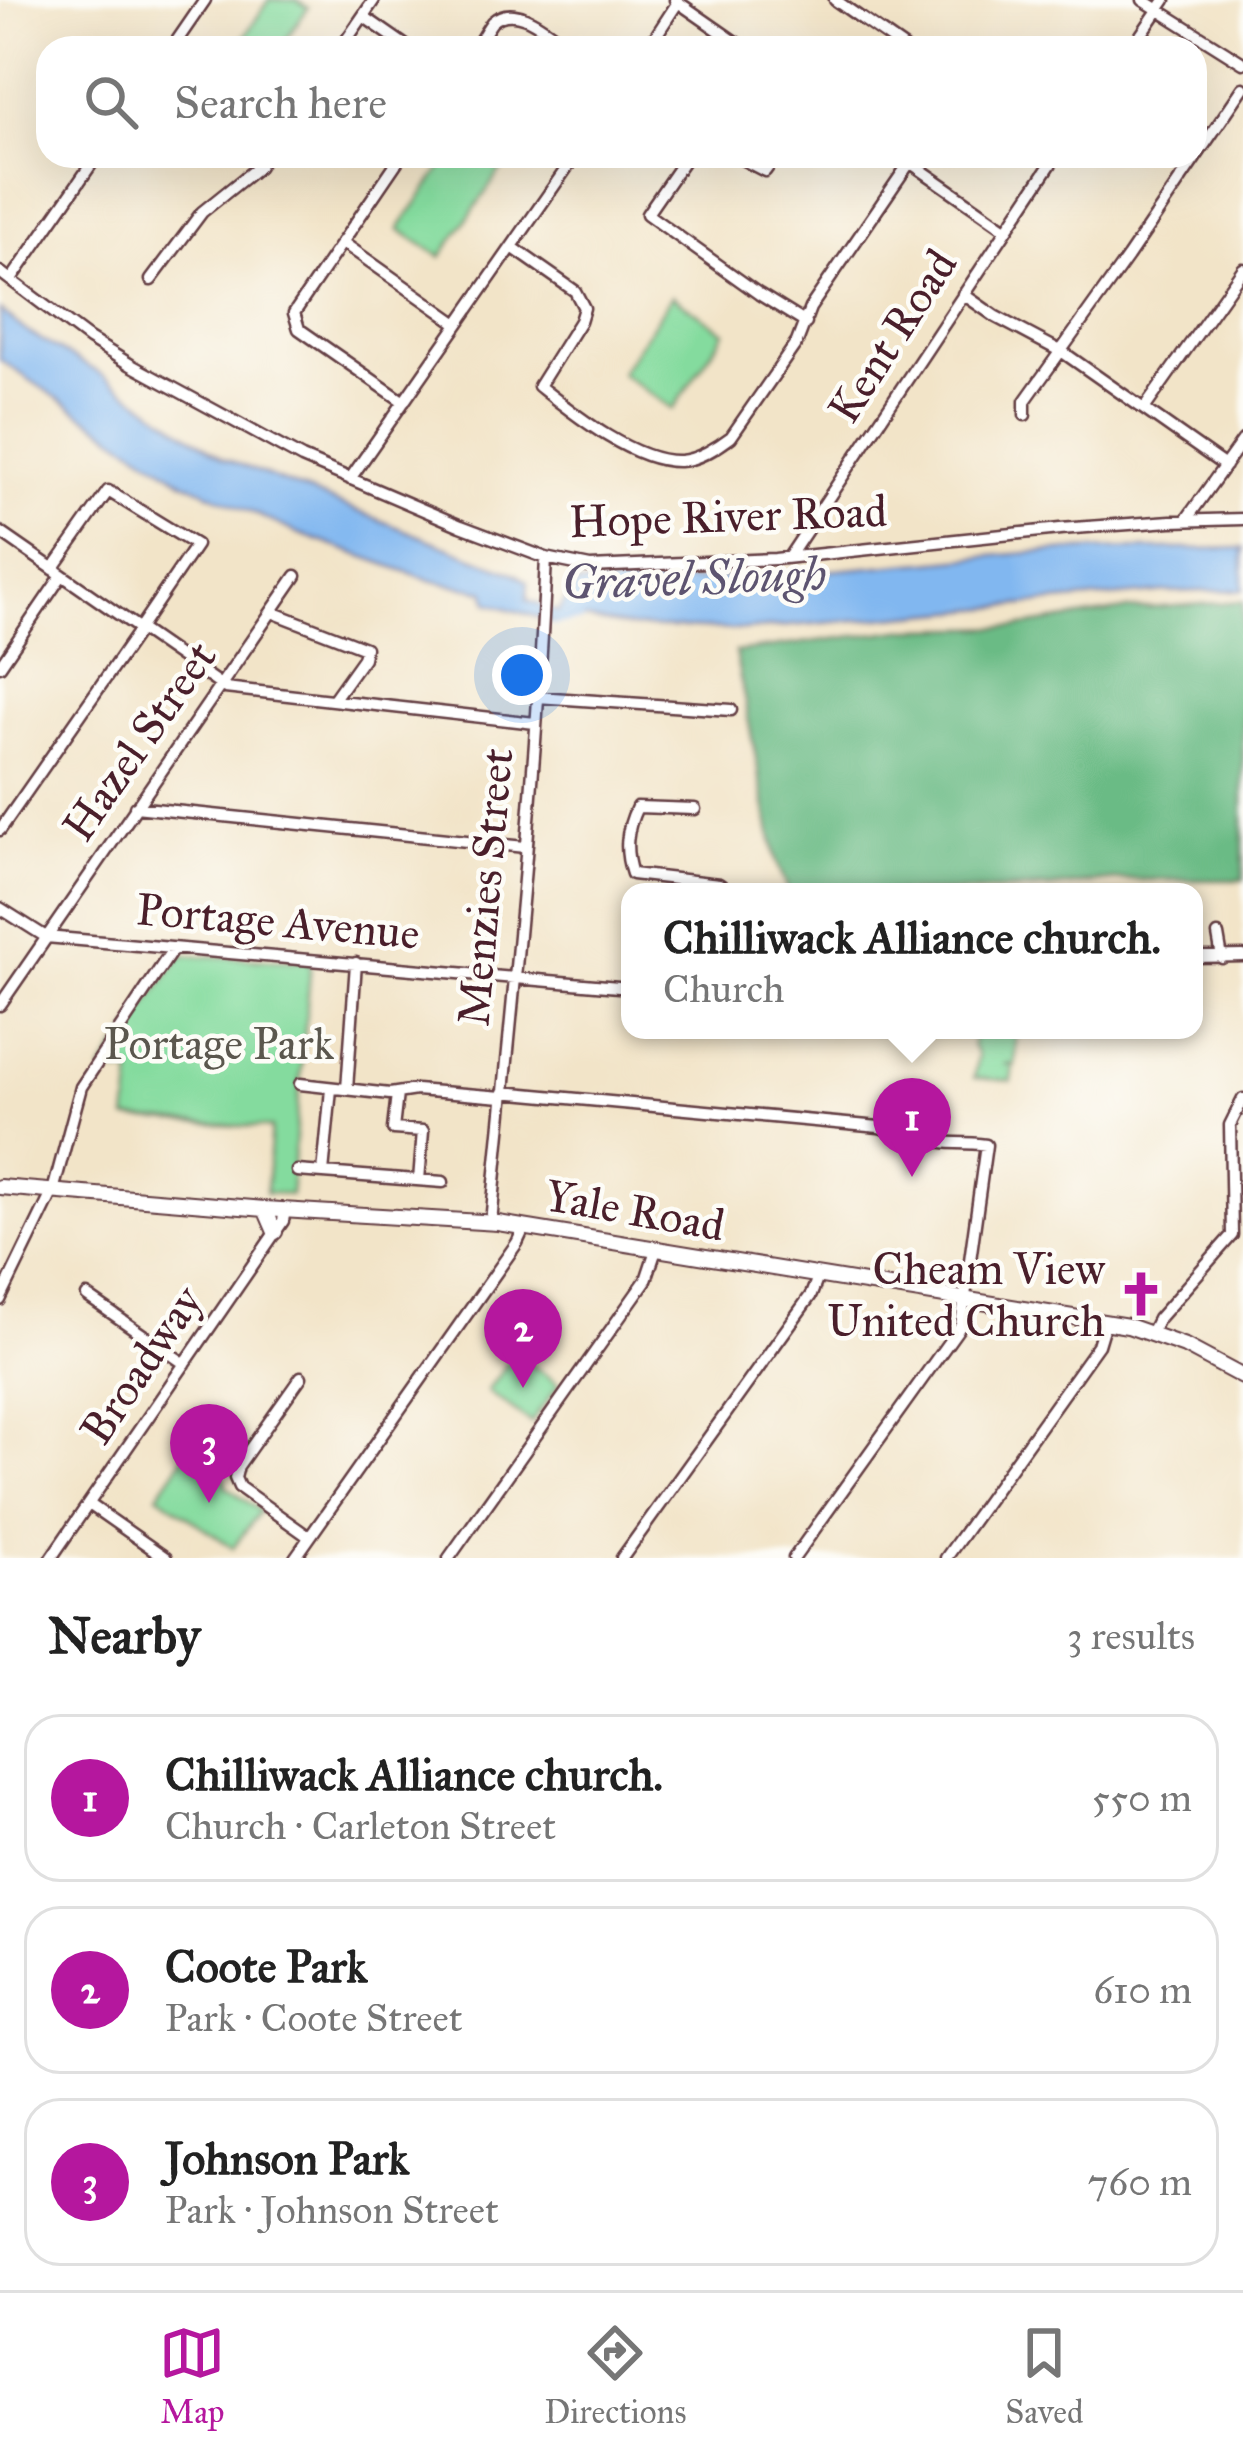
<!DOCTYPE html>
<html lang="en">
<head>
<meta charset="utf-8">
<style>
  :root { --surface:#fff; --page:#f6f6f6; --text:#222; --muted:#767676; --line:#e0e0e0; --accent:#b5179e }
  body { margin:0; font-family:"IM FELL Great Primer",serif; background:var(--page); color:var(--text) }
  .you { position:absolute; left:522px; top:675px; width:42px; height:42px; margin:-30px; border:9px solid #fff; border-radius:50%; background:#1a73e8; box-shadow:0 0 0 18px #1a73e833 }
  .badge { display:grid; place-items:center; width:78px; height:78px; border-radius:50%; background:var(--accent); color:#fff; font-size:39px; font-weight:700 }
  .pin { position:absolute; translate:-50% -99px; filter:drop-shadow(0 3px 6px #0008) }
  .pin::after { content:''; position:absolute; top:63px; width:42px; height:36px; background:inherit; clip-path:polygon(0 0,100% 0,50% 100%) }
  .popup { position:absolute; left:621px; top:883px; width:582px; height:156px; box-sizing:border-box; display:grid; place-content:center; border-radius:24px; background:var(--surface); filter:drop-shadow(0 3px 9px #0005); font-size:39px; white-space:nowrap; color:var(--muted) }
  .popup b { font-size:45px; color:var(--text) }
  .popup::after { content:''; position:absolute; left:50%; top:100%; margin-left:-24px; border:24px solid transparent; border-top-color:var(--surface) }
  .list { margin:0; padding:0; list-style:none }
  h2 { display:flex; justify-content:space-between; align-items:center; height:156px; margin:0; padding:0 48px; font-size:51px }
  h2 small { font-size:39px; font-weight:400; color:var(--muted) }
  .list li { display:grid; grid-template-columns:78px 1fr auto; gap:36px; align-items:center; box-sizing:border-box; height:168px; margin:0 24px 24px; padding:0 24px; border:3px solid var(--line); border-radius:36px }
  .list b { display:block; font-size:45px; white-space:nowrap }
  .list p { margin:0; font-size:39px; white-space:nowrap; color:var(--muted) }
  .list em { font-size:39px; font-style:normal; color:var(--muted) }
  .icon { flex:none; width:66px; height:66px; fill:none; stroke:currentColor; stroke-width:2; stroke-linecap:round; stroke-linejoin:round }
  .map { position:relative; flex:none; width:1243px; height:1558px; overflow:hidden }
  .search { position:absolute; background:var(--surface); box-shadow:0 12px 48px #0002; left:36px; right:36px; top:36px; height:132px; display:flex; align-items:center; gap:30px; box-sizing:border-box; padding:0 42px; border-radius:36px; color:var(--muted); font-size:45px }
  .sheet { height:732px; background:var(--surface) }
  nav { display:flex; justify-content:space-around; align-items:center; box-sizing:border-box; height:168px; border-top:3px solid var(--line); background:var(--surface); font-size:33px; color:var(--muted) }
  nav a { display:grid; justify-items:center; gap:6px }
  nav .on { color:var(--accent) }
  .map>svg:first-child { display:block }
</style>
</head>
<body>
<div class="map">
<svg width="1243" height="1558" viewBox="0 0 1243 1558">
  <rect width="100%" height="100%" fill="#fdfcf7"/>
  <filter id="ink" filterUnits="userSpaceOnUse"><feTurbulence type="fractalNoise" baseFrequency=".00833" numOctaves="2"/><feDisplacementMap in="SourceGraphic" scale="24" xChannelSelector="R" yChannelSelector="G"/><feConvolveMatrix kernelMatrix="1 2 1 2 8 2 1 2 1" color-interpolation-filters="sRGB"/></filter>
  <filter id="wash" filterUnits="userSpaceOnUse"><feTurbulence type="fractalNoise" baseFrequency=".004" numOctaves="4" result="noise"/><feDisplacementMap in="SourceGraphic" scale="48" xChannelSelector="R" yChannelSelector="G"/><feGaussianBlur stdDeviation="2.7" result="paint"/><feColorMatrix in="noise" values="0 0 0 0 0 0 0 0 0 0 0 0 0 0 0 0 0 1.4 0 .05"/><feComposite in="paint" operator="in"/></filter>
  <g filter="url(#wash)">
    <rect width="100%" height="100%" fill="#f2e4c8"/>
    <path fill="#84db9e" stroke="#677d64" stroke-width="3" d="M269,0H296L308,8L280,48H237Z
      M450,156H480L501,170L441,257L399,229Z
      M672,296L725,332L673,409L620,373Z
      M182,955L311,962L290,1195L266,1193L271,1128L127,1119L132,1074L101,1071Z
      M976,1030H1011L1016,1037L1015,1065L1004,1064L1013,1066L1011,1081L974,1078L978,1055L972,1045Z
      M515,1353L559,1384L531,1423L487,1391Z
      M188,1451L224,1477L226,1486L260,1511L233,1548L158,1495Z"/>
    <path fill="#6bbb85" stroke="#5a6d58" stroke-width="3" d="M1243,601V880H1119L1051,888L972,892H789L776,860L735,652L908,629L1017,627L1124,610Z"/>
    <path fill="#81b7f0" stroke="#666b8e" stroke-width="3" d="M0,310L26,331L101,374L223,458L516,574L528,582L527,600L558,612L577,584C724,584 869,566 1015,554C1090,547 1167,550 1243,548V590L1166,592L745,630L632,627L584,619L557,623L489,603L485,591L433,581L300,534L184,482L0,360Z"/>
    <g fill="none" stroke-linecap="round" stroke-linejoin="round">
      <path stroke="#81b7f0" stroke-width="3" d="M546,620L553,624L583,619"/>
    </g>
  </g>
  <g filter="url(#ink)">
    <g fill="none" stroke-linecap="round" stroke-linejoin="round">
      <g stroke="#633d43" stroke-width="15">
        <path id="minor" d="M675,0L744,48
          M835,0L904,48
          M1143,0L1243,63
          M363,16L409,48
          M172,48L205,0
          M341,48L374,0
          M475,48C481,40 486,30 492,22C516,0 549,33 571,48
          M648,48L678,2
          M1132,48L1165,0
          M401,156L294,313L299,329L404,402
          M687,156L647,214L759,294L806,323
          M736,156L765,171L776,156
          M901,156L1006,229
          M342,242L458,324
          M512,247L575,291L584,308L580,321L539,386C573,413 634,463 680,461C697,460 718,447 731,437L797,342L810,308L910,162
          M0,272L89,339L131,365L302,458L461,526L546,558L590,567L775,559L1060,529L1171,521L1243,519
          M11,280L97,156
          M151,280L202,212L258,167L265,156
          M963,294L996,317L1064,353L1225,466
          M1144,409L1243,269
          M1025,415V401L1128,257L1243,88
          M350,479L575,156
          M1186,520L1243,440
          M0,532L225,688L535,723
          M789,557L1056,156
          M53,569L108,491L196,545L139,629
          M272,612L365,648L363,658L333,700
          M0,666L62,575
          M537,697L731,710
          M135,807L525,847
          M695,809L637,807C626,830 624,850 632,874L719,884L730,892
          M0,830L140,629
          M0,908L46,937L630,988
          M1218,935L1222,958
          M1194,957L1243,956
          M0,1005L296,576
          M300,1084L390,1094L416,1090L502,1097
          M347,1089L356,963
          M503,1092L879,1127C903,1135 932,1143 957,1143C968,1143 975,1143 986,1145L961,1325L794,1558
          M397,1094L393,1129L423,1131L419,1180
          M297,1171L443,1182
          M323,1173L331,1089
          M491,1222C513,1002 536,780 546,558
          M87,1296L185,1364
          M0,1300L53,1191L81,1087L173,949
          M1151,1333L1158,1319L1232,1235L1230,1125L1243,1099
          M301,1377L238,1466L235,1478L239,1487L309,1537
          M89,1504L166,1558
          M51,1558L283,1221L285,1210
          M295,1558L517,1243L524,1228
          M449,1558L646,1280L656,1250
          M622,1558L811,1295L818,1277
          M946,1558L1098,1345L1105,1322"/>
      </g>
      <g stroke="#633d43" stroke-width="18">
        <path id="major" d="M0,1187L265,1209L498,1223L1128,1326L1185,1346L1243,1377
          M265,1209L275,1232"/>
      </g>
      <use href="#minor" stroke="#fff" stroke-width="10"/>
      <use href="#major" stroke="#fff" stroke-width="14"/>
    </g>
  </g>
  <defs>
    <g id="church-bare" transform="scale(3.6)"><path d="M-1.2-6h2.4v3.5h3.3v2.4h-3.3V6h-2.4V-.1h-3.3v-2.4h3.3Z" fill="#b5179e" stroke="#fdfcf7" stroke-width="2.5" paint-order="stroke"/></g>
  </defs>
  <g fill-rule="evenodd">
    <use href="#church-bare" x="1141" y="1294"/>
  </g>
  <g text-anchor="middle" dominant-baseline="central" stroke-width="9" stroke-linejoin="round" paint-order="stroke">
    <g font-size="45" fill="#4a1f2b" stroke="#fdfcf7">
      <text transform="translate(892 336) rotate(-57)">Kent Road</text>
      <text transform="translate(728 516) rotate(-2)">Hope River Road</text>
      <text transform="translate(139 741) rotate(-55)">Hazel Street</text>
      <text transform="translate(485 887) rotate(-85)">Menzies Street</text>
      <text transform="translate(278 921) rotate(5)">Portage Avenue</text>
      <text transform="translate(635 1210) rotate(10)">Yale Road</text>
      <text transform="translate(141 1365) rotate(-56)">Broadway</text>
    </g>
    <g font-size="45" fill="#5b574e" stroke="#fdfcf7">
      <text x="219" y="1043">Portage Park</text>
    </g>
    <g font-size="45" fill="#4a1f2b" stroke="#fdfcf7" text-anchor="end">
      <text x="1105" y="1268">Cheam View<tspan x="1105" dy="52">United Church</tspan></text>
    </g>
    <g font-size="48" font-style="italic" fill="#5d5470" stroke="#fdfcf7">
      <text transform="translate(694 578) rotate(-2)">Gravel Slough</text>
    </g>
  </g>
</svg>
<div class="you"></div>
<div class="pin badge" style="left:912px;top:1177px">1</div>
<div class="popup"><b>Chilliwack Alliance church.</b>Church</div>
<div class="pin badge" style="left:523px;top:1388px">2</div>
<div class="pin badge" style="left:209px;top:1503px">3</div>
<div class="search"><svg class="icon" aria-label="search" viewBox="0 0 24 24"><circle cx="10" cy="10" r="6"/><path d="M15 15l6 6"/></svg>Search here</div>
</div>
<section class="sheet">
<h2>Nearby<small>3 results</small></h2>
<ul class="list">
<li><span class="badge">1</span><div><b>Chilliwack Alliance church.</b><p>Church · Carleton Street</p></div><em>550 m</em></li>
<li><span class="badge">2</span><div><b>Coote Park</b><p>Park · Coote Street</p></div><em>610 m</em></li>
<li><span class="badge">3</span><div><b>Johnson Park</b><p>Park · Johnson Street</p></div><em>760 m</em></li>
</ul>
</section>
<nav>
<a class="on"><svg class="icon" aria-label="map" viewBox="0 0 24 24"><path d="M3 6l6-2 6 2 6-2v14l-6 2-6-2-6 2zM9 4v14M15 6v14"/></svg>Map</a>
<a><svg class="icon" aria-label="directions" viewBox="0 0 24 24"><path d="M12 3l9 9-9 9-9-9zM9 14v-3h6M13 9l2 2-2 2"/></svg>Directions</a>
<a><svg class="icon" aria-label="saved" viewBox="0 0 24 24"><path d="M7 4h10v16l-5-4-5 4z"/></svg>Saved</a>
</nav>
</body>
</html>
